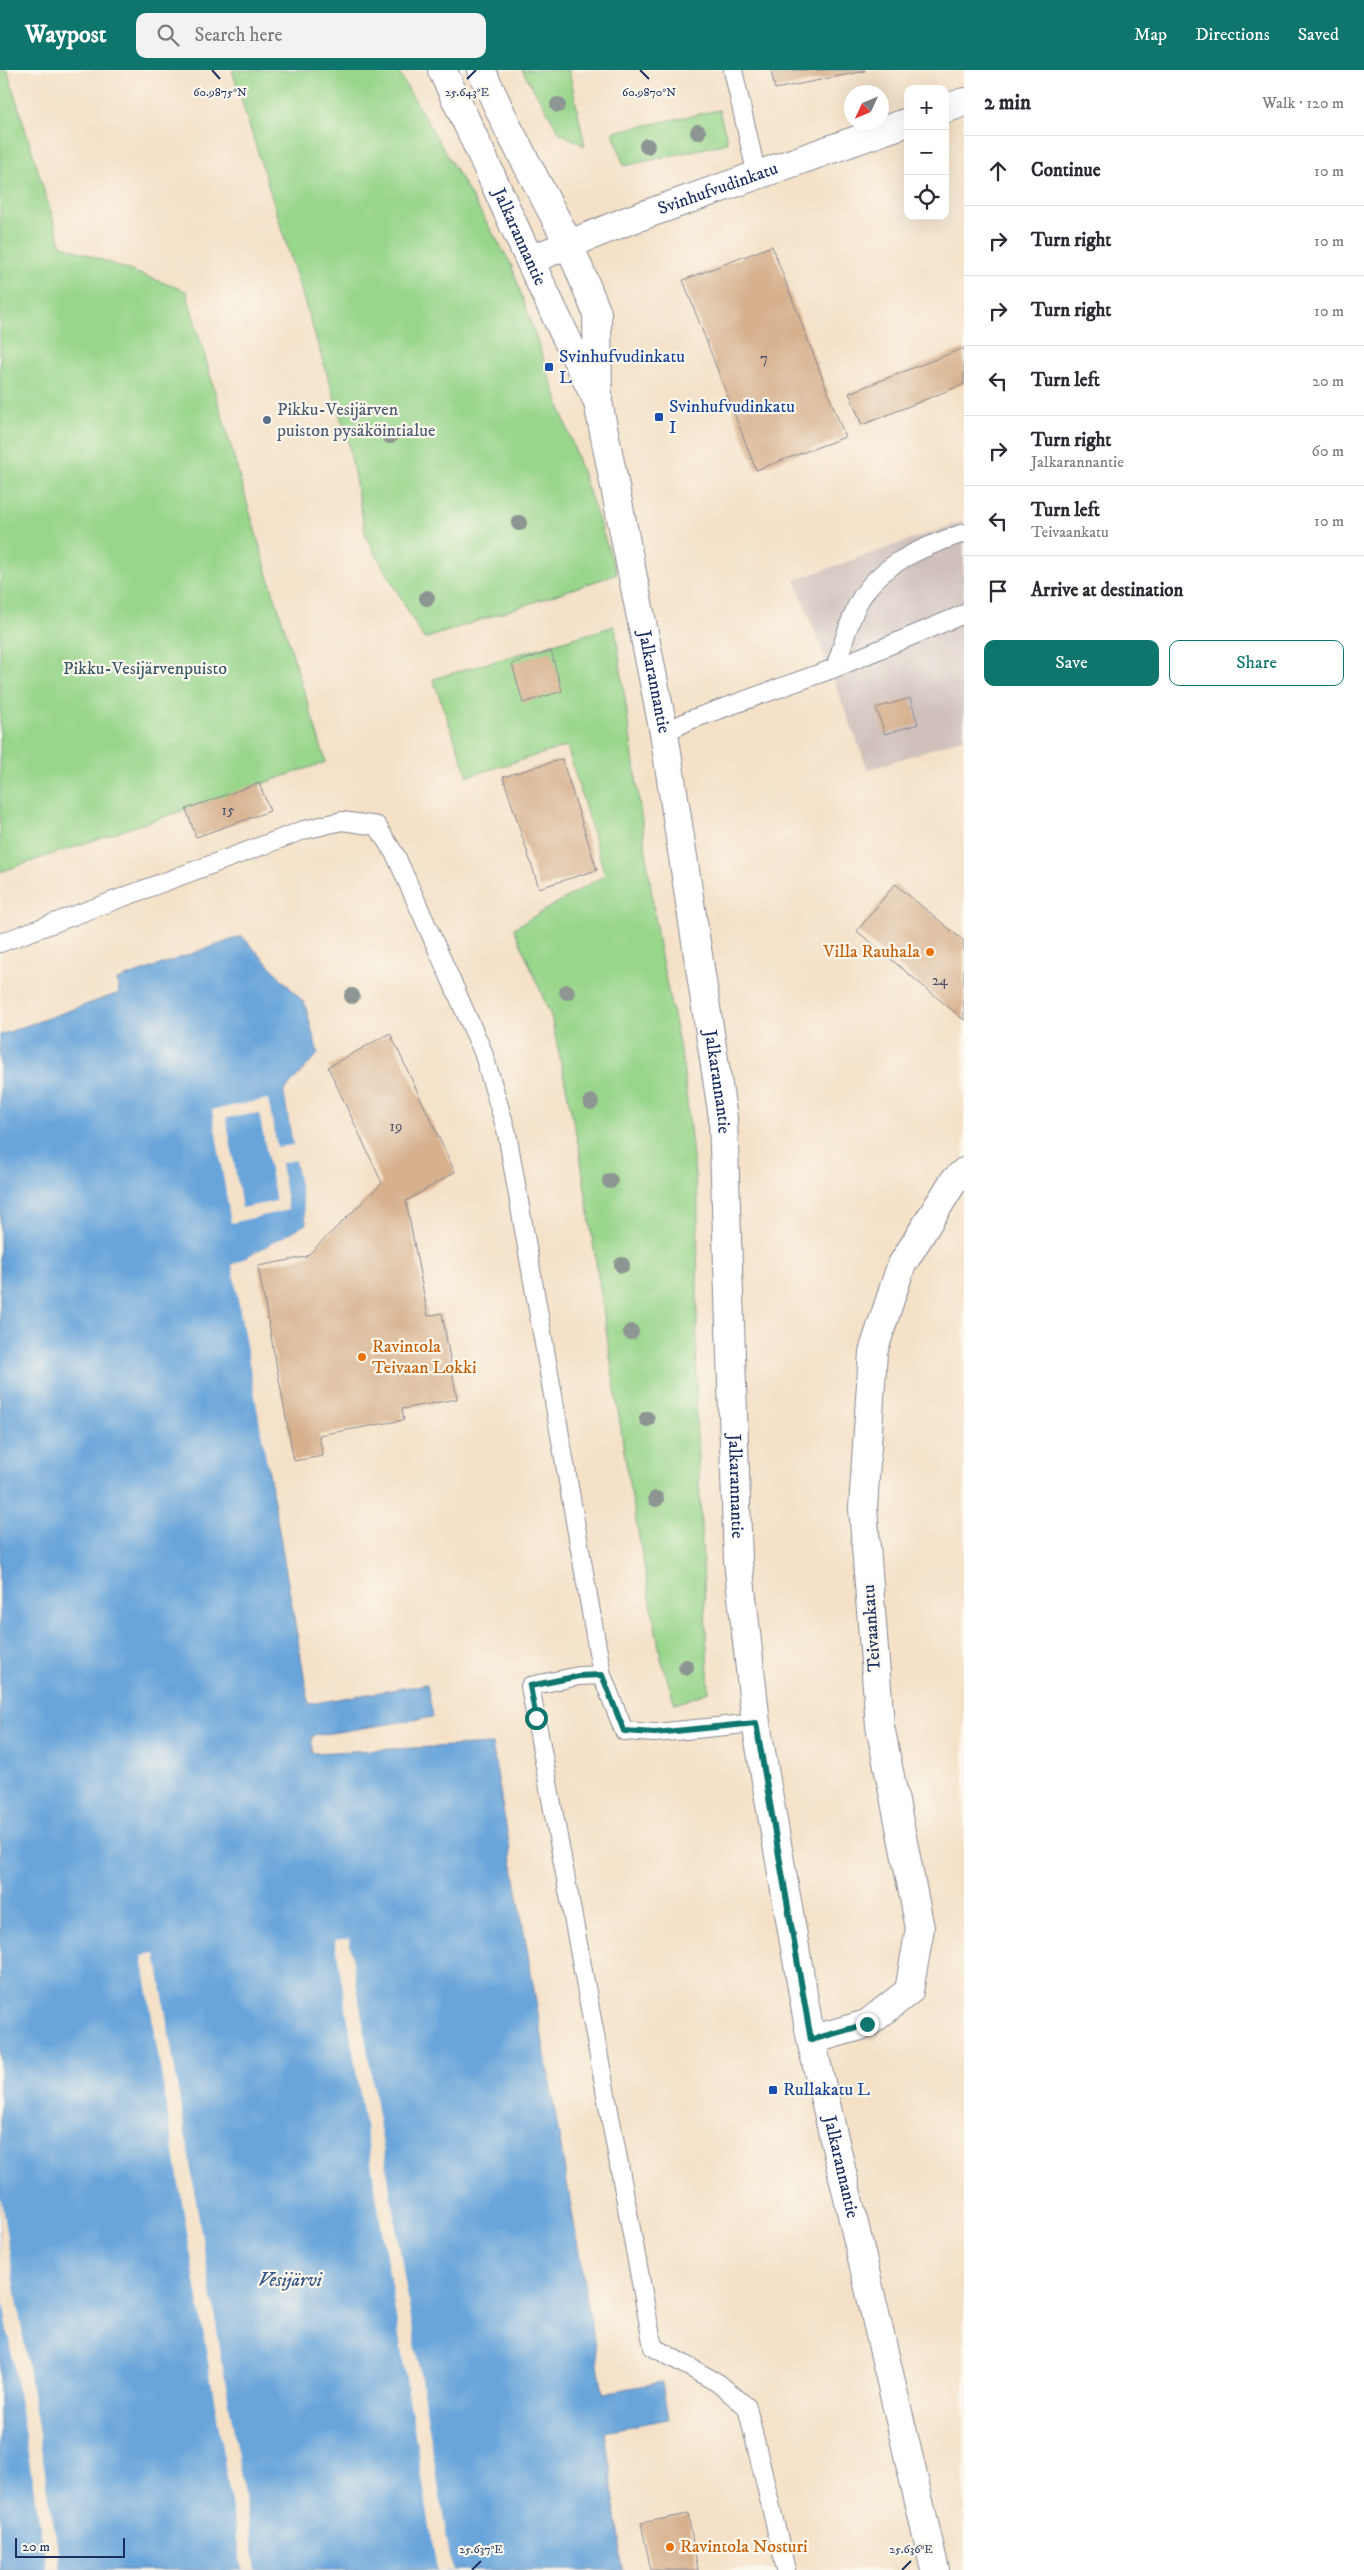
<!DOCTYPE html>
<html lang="en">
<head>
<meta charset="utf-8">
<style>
  :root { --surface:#fff; --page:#f2f2f3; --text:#2b2b33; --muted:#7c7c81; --line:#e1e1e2; --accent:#0f766e }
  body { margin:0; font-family:"IM FELL DW Pica",serif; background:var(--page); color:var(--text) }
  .controls { position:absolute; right:15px; top:15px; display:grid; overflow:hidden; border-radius:10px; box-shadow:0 5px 20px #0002 }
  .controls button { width:45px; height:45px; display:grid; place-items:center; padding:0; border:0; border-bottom:1px solid var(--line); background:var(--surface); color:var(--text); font:25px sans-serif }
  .compass { position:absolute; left:844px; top:15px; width:45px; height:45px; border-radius:50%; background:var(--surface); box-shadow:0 5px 20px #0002; rotate:226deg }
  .scale { position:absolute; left:15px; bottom:12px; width:110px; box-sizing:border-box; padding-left:5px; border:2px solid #1b2f5e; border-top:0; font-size:14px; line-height:18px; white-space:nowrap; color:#1b2f5e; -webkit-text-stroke:4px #fbf7ec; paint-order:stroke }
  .stop { position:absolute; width:15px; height:15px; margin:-11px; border:4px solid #0f766e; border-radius:50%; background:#fff }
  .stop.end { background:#0f766e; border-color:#fff; box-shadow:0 1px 5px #0008 }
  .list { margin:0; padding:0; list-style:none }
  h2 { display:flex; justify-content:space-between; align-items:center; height:65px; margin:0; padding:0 20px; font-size:21px }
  h2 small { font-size:16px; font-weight:400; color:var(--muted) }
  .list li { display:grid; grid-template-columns:32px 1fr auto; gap:15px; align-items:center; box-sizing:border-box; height:70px; padding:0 20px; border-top:1px solid var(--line) }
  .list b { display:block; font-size:19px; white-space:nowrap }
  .list p { margin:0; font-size:16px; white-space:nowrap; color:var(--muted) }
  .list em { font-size:16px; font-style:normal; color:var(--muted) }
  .actions { display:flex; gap:10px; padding:15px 20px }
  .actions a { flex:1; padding:11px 0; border:1px solid var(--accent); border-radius:10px; text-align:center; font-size:18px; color:var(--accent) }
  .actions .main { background:var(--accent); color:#fff }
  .icon { flex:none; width:28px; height:28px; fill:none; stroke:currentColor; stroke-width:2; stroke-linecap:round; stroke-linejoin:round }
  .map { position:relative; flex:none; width:964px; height:2500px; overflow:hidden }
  header { display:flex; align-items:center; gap:30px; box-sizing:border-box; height:70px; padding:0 25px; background:var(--accent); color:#fff }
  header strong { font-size:24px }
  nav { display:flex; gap:28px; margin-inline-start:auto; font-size:18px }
  .search { width:350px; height:45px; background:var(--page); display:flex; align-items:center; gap:12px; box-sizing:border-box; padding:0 18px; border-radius:10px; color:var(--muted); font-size:19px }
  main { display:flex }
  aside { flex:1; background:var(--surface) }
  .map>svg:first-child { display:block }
</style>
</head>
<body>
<header>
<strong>Waypost</strong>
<div class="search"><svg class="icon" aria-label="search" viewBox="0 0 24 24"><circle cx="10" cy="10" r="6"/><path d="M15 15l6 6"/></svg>Search here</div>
<nav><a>Map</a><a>Directions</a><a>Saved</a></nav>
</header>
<main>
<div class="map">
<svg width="964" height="2500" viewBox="0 0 964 2500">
  <rect width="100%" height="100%" fill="#fbf7ec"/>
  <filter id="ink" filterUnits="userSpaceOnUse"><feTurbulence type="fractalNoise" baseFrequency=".02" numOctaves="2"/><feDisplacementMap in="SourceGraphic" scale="10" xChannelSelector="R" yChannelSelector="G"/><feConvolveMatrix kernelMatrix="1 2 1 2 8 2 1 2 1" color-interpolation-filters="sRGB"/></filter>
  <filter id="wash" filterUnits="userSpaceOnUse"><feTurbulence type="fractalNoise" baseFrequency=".0096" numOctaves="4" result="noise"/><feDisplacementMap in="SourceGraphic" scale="20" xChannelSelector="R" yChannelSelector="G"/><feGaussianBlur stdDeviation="1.12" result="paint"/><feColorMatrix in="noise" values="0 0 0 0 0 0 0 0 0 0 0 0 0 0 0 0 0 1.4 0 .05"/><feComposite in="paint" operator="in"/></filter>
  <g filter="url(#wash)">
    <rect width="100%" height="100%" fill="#f4e1c7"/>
    <path fill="#cfc0bb" d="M964,451V668L868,700L795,510Z"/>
    <path fill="#98d68b" stroke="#5a8274" d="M0,0H7L61,175L186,221L267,502L326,692L0,802Z
      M232,0H397L511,194L617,504L424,569L366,467L348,371Z
      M522,0H569L585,76L560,63Z
      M719,40L728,73L624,96L613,62Z
      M615,556L659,876L683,994L698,1133L696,1346L709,1622L675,1634L661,1588L628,1407L579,1078L551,946L514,858L605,805L567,676L468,706L433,609Z"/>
    <path fill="#69a5da" stroke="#426a9c" d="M242,866L305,934L318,984L284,1021L307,1154L233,1195L309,1634L427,1614L433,1647L312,1666V1683L492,1674L603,2323L662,2312L668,2349L605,2361L623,2500H0V965L119,923L117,910Z"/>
    <path fill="#f4e1c7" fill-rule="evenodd" d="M291,1017L286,1022L309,1155L235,1196L270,1395H267L232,1195L307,1154L295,1090L281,1093L288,1140L231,1153L212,1040L268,1029L277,1077L293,1075L284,1021ZM259,1043L276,1131L242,1138L226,1048Z
      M349,1868L452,2500H437L335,1870Z
      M156,1884L256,2500H242L142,1886Z
      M0,2125L61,2500H47L0,2212Z"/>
    <g id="blocks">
      <path fill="#d7b18e" d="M771,0H865V1L775,19Z
        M772,176L845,367L756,400L683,210Z
        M964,278V314L862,355L849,323Z
        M551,581L562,621L523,633L512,594Z
        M910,628L918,654L885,664L876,638Z
        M562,689L597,800L539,818L503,707Z
        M259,713L270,741L196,767L186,739Z
        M895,814L964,871V950L857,861Z
        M390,963L455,1102L406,1131L428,1246L442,1243L457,1329L402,1339L404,1350L319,1365L323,1386L294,1391L258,1196L306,1187L382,1113L328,997Z
        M688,2444L698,2500H651L641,2453Z"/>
    </g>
  </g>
  <g filter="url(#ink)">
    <use href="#blocks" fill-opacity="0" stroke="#888892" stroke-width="1"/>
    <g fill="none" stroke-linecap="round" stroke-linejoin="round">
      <g stroke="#888892" stroke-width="20">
        <path id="service" d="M733,0L757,106
          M835,598C842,578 847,558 855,540C873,496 922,477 964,463
          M664,663L690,650L835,598L964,544
          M0,873L304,760L342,751L377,756L396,786L483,982L507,1063L602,1605L624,1661L655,1663L756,1653
          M602,1605L579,1606L530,1616L653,2277L718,2313L747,2337L786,2500"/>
      </g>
      <g stroke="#888892" stroke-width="30">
        <g id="minor">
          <path d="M945,39L964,32"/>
          <path id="s1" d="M530,190L627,151L908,52"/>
          <path d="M811,1970L867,1954L909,1921L920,1858L880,1656L863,1438L873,1282L901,1196L953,1112L964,1102"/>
        </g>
      </g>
      <g stroke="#888892" stroke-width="30">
        <g id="secondary">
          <path id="s2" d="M442,0C494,108 540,219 595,326"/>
          <path id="s3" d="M481,0L508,58L569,174L597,243L598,332L664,663L723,1048L738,1491L756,1653L811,1970L935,2500"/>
        </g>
      </g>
      <use href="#service" stroke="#fff" stroke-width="18"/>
      <use href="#minor" stroke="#fff" stroke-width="28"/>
      <use href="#secondary" stroke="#fff" stroke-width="28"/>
    </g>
    <g fill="#8e9693">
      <circle cx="558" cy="35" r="8"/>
      <circle cx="698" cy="62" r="8"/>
      <circle cx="647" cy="76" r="8"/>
      <circle cx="390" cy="366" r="8"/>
      <circle cx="519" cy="453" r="8"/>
      <circle cx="427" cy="528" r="8"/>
      <circle cx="567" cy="922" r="8"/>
      <circle cx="352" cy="926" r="8"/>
      <circle cx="591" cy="1032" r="8"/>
      <circle cx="610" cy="1111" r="8"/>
      <circle cx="622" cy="1195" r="8"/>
      <circle cx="631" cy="1262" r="8"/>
      <circle cx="647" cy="1349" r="8"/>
      <circle cx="656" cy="1429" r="8"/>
      <circle cx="686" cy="1597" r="8"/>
    </g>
  </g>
  <g fill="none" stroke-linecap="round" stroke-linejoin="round" filter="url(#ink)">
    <path stroke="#0f766e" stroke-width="6" d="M536,1648L530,1616L579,1606L602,1605L624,1661L655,1663L756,1653L811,1970L867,1954"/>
  </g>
  <path fill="none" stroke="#1b2f5e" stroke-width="2" d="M212,0L220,9M640,0L649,9M467,9L476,0M472,2500L481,2491M902,2500L911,2491"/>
  <g fill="#1a4fb4" stroke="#fbf7ec" stroke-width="2">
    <rect x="544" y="292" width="10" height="10" rx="2.5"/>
    <rect x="654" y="342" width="10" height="10" rx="2.5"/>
    <rect x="768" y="2015" width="10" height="10" rx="2.5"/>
  </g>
  <circle fill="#5c6f8a" stroke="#fbf7ec" stroke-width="2" cx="267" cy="350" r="5"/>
  <g fill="#e8710a" stroke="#fbf7ec" stroke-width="2">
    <circle cx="930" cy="882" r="5"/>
    <circle cx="362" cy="1287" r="5"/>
    <circle cx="670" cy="2477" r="5"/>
  </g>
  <g text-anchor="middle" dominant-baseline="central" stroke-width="4.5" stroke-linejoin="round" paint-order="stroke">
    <g font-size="15" fill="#4a506a">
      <text x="764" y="288">7</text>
      <text x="228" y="740">15</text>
      <text x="940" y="910">24</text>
      <text x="396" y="1056">19</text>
    </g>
    <g font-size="18" fill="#1b2f5e" stroke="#fbf7ec">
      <text stroke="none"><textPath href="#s1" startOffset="201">Svinhufvudinkatu</textPath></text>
      <text stroke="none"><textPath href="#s2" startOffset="184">Jalkarannantie</textPath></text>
      <text stroke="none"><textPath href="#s3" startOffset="644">Jalkarannantie</textPath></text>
      <text stroke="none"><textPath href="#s3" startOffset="1049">Jalkarannantie</textPath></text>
      <text stroke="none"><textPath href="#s3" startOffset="1454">Jalkarannantie</textPath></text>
      <text transform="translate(872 1558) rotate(-94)">Teivaankatu</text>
      <text stroke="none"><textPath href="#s3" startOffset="2144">Jalkarannantie</textPath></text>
    </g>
    <g font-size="18" fill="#164399" stroke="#fbf7ec" text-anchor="start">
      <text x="559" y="287">Svinhufvudinkatu<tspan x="559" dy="21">L</tspan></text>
      <text x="669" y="337">Svinhufvudinkatu<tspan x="669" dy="21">I</tspan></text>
      <text x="783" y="2020">Rullakatu L</text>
    </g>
    <g font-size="18" fill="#4e5e75" stroke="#fbf7ec" text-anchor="start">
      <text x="277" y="340">Pikku-Vesijärven<tspan x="277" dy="21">puiston pysäköintialue</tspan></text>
    </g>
    <g font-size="18" fill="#3a5969" stroke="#fbf7ec">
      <text x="145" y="599">Pikku-Vesijärvenpuisto</text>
    </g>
    <g font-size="18" fill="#c56008" stroke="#fbf7ec" text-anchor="start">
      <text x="920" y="882" text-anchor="end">Villa Rauhala</text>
      <text x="372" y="1277">Ravintola<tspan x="372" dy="21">Teivaan Lokki</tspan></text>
      <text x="680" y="2477">Ravintola Nosturi</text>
    </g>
    <g font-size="19" font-style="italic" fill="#365889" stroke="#fbf7ec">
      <text x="290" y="2210">Vesijärvi</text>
    </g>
  </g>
  <g font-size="12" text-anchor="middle" fill="#1b2f5e" stroke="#fbf7ec" stroke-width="4.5" stroke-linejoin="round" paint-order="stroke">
    <text x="467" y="26">25.643°E</text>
    <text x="220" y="26">60.9875°N</text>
    <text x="649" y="26">60.9870°N</text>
    <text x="481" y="2483">25.637°E</text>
    <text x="911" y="2483">25.636°E</text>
  </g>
</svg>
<div class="controls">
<button>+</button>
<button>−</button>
<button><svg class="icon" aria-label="locate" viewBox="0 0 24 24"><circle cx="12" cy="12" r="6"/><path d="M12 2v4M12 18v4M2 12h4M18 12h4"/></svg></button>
</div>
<svg class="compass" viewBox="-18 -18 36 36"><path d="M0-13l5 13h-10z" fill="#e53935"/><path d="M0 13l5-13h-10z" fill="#7c7c81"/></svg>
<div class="scale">20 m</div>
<div class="stop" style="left:536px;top:1648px"></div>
<div class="stop end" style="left:867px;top:1954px"></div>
</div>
<aside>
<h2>2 min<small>Walk · 120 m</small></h2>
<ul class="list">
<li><svg class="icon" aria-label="ahead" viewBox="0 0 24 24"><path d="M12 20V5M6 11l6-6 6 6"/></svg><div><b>Continue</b></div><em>10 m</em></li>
<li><svg class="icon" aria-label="right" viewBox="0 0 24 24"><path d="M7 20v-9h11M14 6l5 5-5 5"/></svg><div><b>Turn right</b></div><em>10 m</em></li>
<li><svg class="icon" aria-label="right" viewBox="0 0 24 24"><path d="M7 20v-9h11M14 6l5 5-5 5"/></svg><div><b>Turn right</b></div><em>10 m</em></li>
<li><svg class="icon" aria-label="left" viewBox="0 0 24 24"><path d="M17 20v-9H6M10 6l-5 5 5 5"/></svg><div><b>Turn left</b></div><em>20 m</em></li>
<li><svg class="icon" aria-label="right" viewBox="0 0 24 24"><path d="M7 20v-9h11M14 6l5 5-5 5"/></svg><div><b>Turn right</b><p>Jalkarannantie</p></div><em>60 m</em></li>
<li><svg class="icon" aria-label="left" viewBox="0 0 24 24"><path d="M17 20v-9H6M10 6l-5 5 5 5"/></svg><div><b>Turn left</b><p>Teivaankatu</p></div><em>10 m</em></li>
<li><svg class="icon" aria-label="arrive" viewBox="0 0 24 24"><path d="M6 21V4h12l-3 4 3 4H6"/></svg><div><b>Arrive at destination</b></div></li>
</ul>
<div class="actions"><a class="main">Save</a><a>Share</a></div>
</aside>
</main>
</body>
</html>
